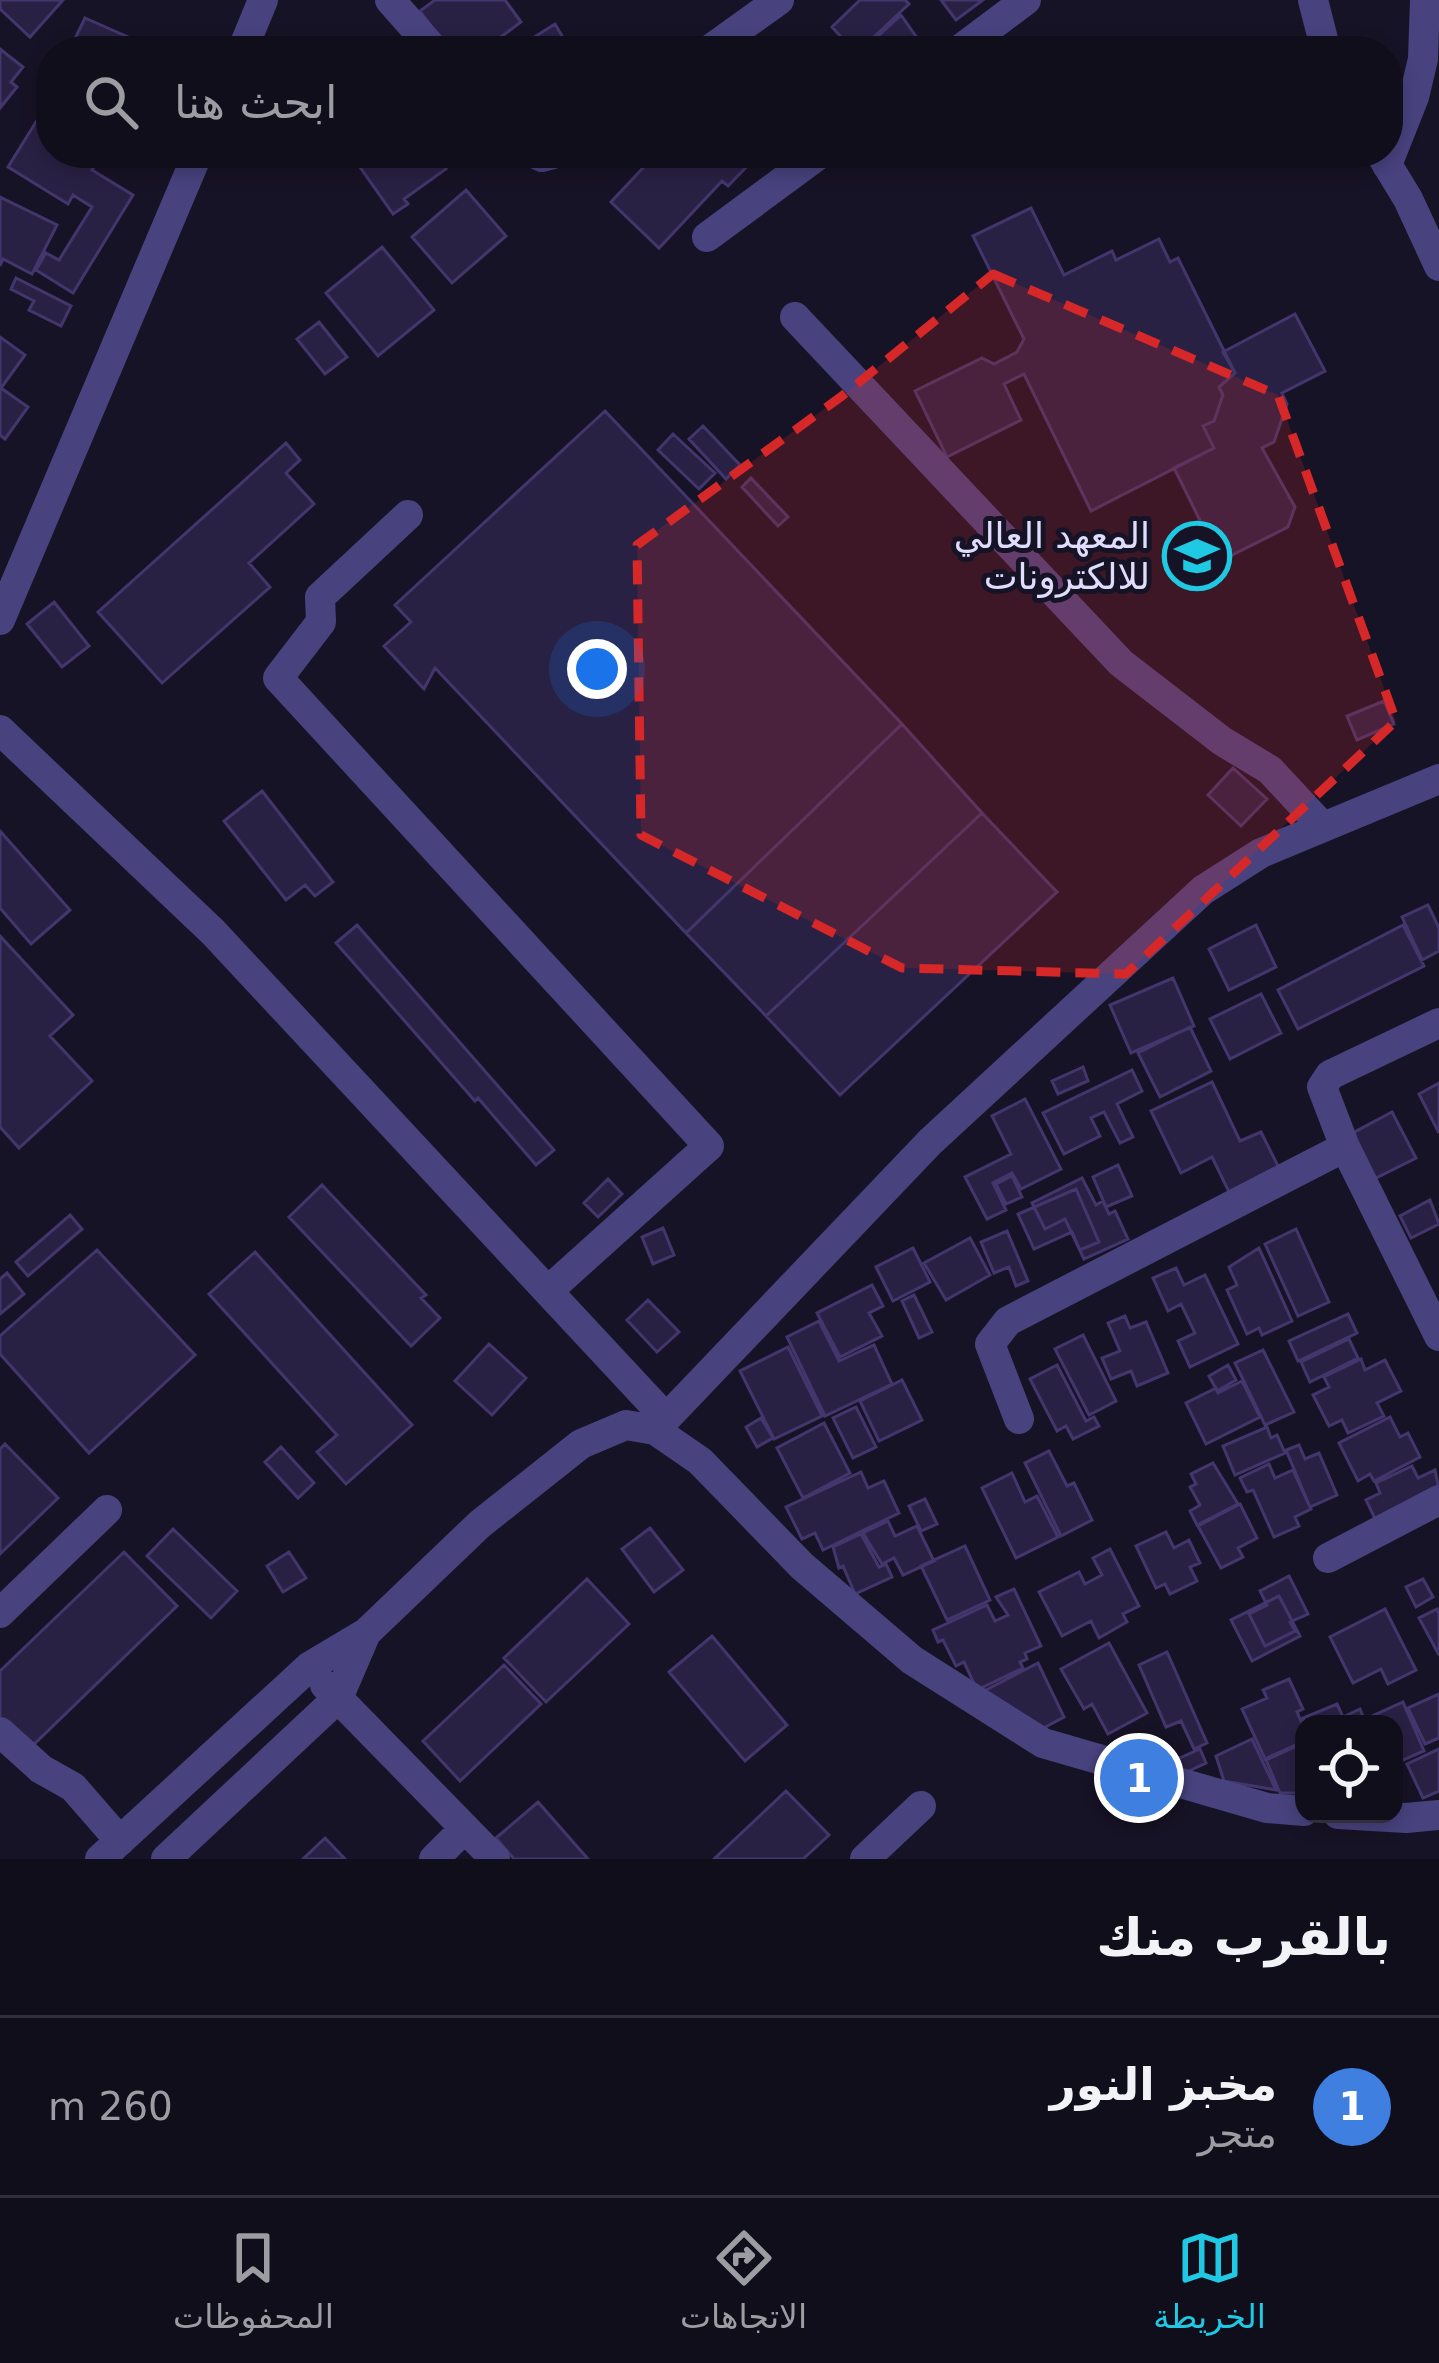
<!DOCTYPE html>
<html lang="ar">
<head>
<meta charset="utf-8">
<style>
  :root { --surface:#110e1c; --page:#1e1c29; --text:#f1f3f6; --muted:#9c9ca3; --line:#302e3b; --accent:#1fc9e3 }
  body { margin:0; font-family:"DejaVu Sans","Noto Naskh Arabic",sans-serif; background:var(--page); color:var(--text); direction:rtl }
  .controls { position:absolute; right:36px; bottom:36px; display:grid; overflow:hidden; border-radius:24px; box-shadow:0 6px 18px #0003 }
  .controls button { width:108px; height:108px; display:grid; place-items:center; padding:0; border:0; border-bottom:3px solid var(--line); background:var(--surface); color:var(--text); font:60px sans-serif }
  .you { position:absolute; left:597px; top:669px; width:42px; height:42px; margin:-30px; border:9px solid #fff; border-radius:50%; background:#1a73e8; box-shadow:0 0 0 18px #1a73e833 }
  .badge { display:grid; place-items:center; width:78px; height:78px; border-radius:50%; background:var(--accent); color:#fff; font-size:39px; font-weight:700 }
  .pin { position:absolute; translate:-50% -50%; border:6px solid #fff; box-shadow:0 3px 12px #0006 }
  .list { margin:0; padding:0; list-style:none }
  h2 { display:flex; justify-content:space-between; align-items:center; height:156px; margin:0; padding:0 48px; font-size:51px }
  h2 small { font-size:39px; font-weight:400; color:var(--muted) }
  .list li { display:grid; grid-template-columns:78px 1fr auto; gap:36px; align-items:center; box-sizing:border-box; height:180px; padding:0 48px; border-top:3px solid var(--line) }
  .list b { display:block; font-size:45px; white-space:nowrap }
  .list p { margin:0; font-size:39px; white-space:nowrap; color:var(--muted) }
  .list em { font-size:39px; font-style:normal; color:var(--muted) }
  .icon { flex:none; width:66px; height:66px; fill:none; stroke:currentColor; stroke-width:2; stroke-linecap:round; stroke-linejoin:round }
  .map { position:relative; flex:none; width:1439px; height:1859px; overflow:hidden; direction:ltr }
  .search { position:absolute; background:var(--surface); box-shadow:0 6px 18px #0003; left:36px; right:36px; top:36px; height:132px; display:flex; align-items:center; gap:30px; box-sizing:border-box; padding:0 42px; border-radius:48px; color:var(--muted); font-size:45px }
  .sheet { height:336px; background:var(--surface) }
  nav { display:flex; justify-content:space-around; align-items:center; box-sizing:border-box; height:168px; border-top:3px solid var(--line); background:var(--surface); font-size:33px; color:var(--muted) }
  nav a { display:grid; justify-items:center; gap:6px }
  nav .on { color:var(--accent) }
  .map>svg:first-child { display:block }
</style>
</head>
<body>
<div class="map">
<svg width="1439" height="1859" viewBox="0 0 1439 1859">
  <rect width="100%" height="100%" fill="#171326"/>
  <path fill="#292144" stroke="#43366d" stroke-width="3" d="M0,0H63L30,37L0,9Z
    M435,0H505L521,22L482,51H449L420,11Z
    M860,0H905L909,4L859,51H854L832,27Z
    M941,0H983L956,20Z
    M901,15L922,45L915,51H862Z
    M85,18L160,51H69Z
    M555,24L571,51H512Z
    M0,49L23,67L11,82L17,87L0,108Z
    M49,101L51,153H103L92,170L133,195L73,293L36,270L46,253L59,260L92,207L73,195L68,204L8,167Z
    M350,153H435L446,169L404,199L408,204L393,214Z
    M657,153H760L728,186L722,181L659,248L611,202Z
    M466,190L506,236L452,283L412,237Z
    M0,197L57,225L32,274L3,259L0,266Z
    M1031,208L1064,275L1112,251L1116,260L1159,239L1170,262L1178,258L1235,373L1219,387L1223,395L1214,421L1203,426L1214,448L1091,511L1024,374L1004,384L1021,420L947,457L915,391L982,358L994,364L1017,352L1024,339L973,236Z
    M382,247L434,310L378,356L326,293Z
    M16,278L71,306L61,326L29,310L34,301L11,289Z
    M1295,314L1325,371L1282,393L1287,404L1274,442L1262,448L1295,507L1288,527L1220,561L1174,468L1214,448L1203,426L1214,421L1223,395L1219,387L1235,373L1223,352Z
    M319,322L347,357L325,374L297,339Z
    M0,337L25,355L1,388L28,407L5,439L0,435Z
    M605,411L902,724L686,933L435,668L424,689L384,646L411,622L395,605Z
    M703,426L740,465L726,479L689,439Z
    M673,434L715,473L699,489L658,450Z
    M286,443L300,460L286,473L314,504L249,563L270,587L162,683L98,612Z
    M751,478L788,517L778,526L742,487Z
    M54,602L89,646L62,667L27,624Z
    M1384,701L1394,724L1357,740L1347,716Z
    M902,724L982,813L766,1016L686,933Z
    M1233,768L1267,799L1241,826L1208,795Z
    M262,791L333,882L315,896L305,885L286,900L224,821Z
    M982,813L1057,892L840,1095L766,1016Z
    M0,831L70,910L31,944L0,908Z
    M1428,905L1439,928V951L1422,960L1402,917Z
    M357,925L554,1150L536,1165L478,1098L475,1101L336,943Z
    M1256,925L1276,967L1229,990L1209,949Z
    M1403,925L1424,966L1298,1029L1278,990Z
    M0,936L73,1015L50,1036L92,1081L19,1148L0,1127Z
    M1173,978L1194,1026L1131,1053L1110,1005Z
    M1261,994L1281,1033L1230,1059L1210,1019Z
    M1190,1027L1211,1071L1160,1097L1138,1053Z
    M1083,1067L1088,1081L1058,1094L1052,1081Z
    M1132,1070L1142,1091L1117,1104L1133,1137L1120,1143L1104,1112L1091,1118L1100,1136L1064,1154L1043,1113Z
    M1212,1082L1240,1141L1261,1132L1280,1170L1230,1194L1212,1157L1181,1173L1151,1111Z
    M1439,1083V1133L1419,1094Z
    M1025,1099L1061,1169L1021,1189L1012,1173L993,1183L1006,1210L987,1219L965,1177L1011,1154L992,1116Z
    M1392,1112L1416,1158L1372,1180L1349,1135Z
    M1118,1165L1132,1196L1106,1207L1093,1177Z
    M1012,1176L1022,1197L1006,1204L996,1184Z
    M1082,1178L1096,1205L1103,1201L1109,1214L1115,1211L1128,1239L1084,1259L1065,1219L1045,1229L1032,1203Z
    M608,1179L622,1194L598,1217L584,1203Z
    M322,1185L426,1295L421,1298L440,1318L411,1346L289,1217Z
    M1076,1189L1099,1242L1080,1250L1072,1232L1034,1249L1018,1214Z
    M1430,1200L1439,1224L1411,1238L1400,1216Z
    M70,1215L82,1229L28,1276L16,1262Z
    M663,1228L674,1255L653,1264L642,1237Z
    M1296,1229L1329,1302L1298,1316L1265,1244Z
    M1007,1231L1028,1281L1016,1286L1009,1267L994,1273L981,1242Z
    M970,1238L990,1275L946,1300L924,1263Z
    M913,1248L930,1282L893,1301L876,1267Z
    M1259,1248L1292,1321L1262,1335L1259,1328L1247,1334L1227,1290L1237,1285L1229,1267Z
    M97,1250L195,1355L89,1453L0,1354V1336Z
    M255,1252L412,1425L346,1484L317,1452L337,1435L209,1294Z
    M1176,1268L1184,1285L1205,1275L1238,1344L1190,1367L1178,1341L1195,1333L1181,1304L1168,1311L1153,1278Z
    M7,1273L24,1294L0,1314V1279Z
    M872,1285L883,1306L869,1313L882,1336L840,1357L817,1313Z
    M914,1295L932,1332L919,1338L902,1301Z
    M648,1300L679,1332L657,1352L627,1320Z
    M1348,1314L1357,1333L1298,1361L1289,1341Z
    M1125,1316L1130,1328L1146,1322L1168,1373L1137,1386L1131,1371L1111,1379L1102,1358L1120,1351L1108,1323Z
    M819,1321L839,1361L874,1345L892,1384L825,1416L787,1337Z
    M1083,1335L1116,1401L1089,1415L1055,1349Z
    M1349,1339L1358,1358L1310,1382L1301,1362Z
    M489,1344L526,1378L492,1415L455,1381Z
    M788,1347L822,1416L774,1439L740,1371Z
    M1263,1350L1294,1412L1265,1425L1235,1363Z
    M1361,1359L1365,1370L1385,1360L1401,1391L1377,1403L1384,1416L1348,1433L1342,1420L1329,1426L1313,1395L1329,1387L1324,1377Z
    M1057,1365L1086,1421L1094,1417L1099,1426L1073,1439L1066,1426L1057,1431L1030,1379Z
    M1228,1365L1236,1380L1217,1391L1209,1376Z
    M902,1380L922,1420L879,1441L860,1401Z
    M1242,1381L1260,1417L1206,1444L1186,1403L1216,1388L1218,1393Z
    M856,1407L876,1447L853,1458L833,1418Z
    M1390,1417L1400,1437L1408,1433L1420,1457L1374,1481L1370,1474L1358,1481L1339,1443Z
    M761,1418L773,1438L757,1447L746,1427Z
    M824,1423L850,1473L803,1498L777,1448Z
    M1267,1427L1271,1438L1277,1435L1285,1453L1235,1475L1223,1446Z
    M5,1444L58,1498L0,1554V1449Z
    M1299,1445L1305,1459L1319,1453L1337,1495L1310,1507L1286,1450Z
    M281,1447L314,1483L298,1498L265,1462Z
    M1049,1451L1067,1486L1074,1483L1092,1520L1061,1536L1025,1463Z
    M1213,1463L1238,1504L1197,1525L1190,1511L1200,1505L1190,1487L1196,1484L1191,1474Z
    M1269,1464L1275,1478L1293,1470L1311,1509L1295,1517L1299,1526L1274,1537L1253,1490L1247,1492L1240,1478Z
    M1412,1466L1418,1478L1435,1470L1439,1490L1376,1521L1366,1500L1380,1493L1376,1483Z
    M861,1472L868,1488L884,1481L899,1513L823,1550L815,1533L802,1539L786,1507Z
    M1012,1473L1025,1502L1037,1496L1058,1537L1016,1558L982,1488Z
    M925,1499L937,1524L921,1531L909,1506Z
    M1240,1504L1257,1538L1238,1548L1243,1557L1221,1568L1198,1526Z
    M888,1521L895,1536L917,1526L934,1561L903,1575L894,1558L882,1564L863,1533Z
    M650,1528L683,1570L654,1592L622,1549Z
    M173,1529L237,1591L211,1618L147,1556Z
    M1166,1532L1174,1548L1189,1540L1200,1563L1190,1567L1197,1581L1170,1594L1165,1584L1156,1588L1136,1546Z
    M861,1534L879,1567L886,1564L892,1577L855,1594L843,1566L839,1568L833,1547Z
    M965,1546L990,1600L947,1620L921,1566Z
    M1110,1549L1139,1606L1123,1614L1127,1622L1099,1638L1091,1621L1062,1636L1039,1592L1079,1572L1085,1584L1102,1575L1093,1558Z
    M124,1552L177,1606L29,1749L0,1718V1671Z
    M289,1552L306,1578L283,1592L267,1566Z
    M1289,1576L1308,1614L1290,1622L1295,1631L1265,1646L1249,1614L1267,1605L1260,1591Z
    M587,1579L629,1624L546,1702L504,1658Z
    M1423,1579L1433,1597L1416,1607L1406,1587Z
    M1014,1589L1041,1646L1025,1653L1027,1659L1020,1662L1023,1668L977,1690L964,1662L956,1666L943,1640L938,1642L933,1630L987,1605L995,1621L1008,1615L996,1597Z
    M1279,1596L1300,1636L1252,1661L1231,1620Z
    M1385,1609L1416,1670L1388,1684L1381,1669L1353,1683L1330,1637Z
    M1437,1609L1439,1613V1655L1419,1618Z
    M712,1636L787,1725L745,1761L669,1672Z
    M1109,1643L1147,1713L1108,1734L1092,1704L1084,1709L1061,1669Z
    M1167,1652L1207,1743L1194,1749L1181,1721L1166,1727L1139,1665Z
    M1038,1663L1064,1717L1036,1732L984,1691Z
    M504,1665L541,1704L460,1781L423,1741Z
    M1289,1679L1303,1709L1297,1712L1304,1728V1741L1265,1759L1242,1709L1267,1698L1263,1690Z
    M1439,1694V1738L1425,1744L1408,1708Z
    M1403,1702L1424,1751L1394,1764V1724H1373L1370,1717Z
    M1337,1704L1343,1717L1360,1709L1366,1724H1305L1303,1718Z
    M1252,1739L1276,1790L1224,1781L1216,1756Z
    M1304,1743V1793H1280L1266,1760Z
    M1200,1749L1206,1763L1169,1780L1162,1766Z
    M1439,1749V1791L1423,1798L1407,1764Z
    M786,1791L829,1835L803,1859H714Z
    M538,1802L588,1859H514L496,1838Z
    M325,1838L345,1859H303Z"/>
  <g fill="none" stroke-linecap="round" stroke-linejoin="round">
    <path stroke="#48437f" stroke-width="30" d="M390,0L435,51
      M1313,0L1326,51
      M242,51L263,0
      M708,51L779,0
      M958,51L1026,0
      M534,153L542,157L557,153
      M1380,153L1408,199L1439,266
      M1387,165L1414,97L1423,59L1425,0
      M707,237L821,153
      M795,317L1121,663L1222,741L1270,770L1322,826
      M408,515L320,597L321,622L278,678L709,1146L549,1290
      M0,620L198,153
      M0,730L213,932L666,1418
      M1439,1023L1330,1075L1322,1087L1345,1147L1439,1336
      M1019,1419L990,1344L1008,1321L1345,1147
      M655,1430L930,1142L1203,890L1261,853L1439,779
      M1328,1558L1439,1500
      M0,1613L107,1510
      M325,1685L495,1859
      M0,1732L41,1769L73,1787L120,1841
      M1338,1814L1406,1818L1439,1815
      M100,1859L309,1667L366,1633L480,1524L581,1444L626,1425L655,1430L700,1461L802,1566L912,1660L1043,1743L1267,1808L1304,1811
      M166,1859L338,1698L366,1633
      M434,1859L465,1828
      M865,1859L921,1806"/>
  </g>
  <path fill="#d62828" fill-opacity="0.2" stroke="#d62828" stroke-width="9" stroke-dasharray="24 15" stroke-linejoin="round" d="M993,274L1278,395L1396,721L1126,974L902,968L641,835L637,545L842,396Z"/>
  <defs>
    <g id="university-ring" transform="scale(3.45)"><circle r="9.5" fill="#171326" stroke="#1fc9e3" stroke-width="1.5"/><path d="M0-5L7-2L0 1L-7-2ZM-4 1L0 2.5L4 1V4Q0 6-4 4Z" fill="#1fc9e3"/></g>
  </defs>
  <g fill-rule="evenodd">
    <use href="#university-ring" x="1197" y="556"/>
  </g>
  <g text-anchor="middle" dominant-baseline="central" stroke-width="10" stroke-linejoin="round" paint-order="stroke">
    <g font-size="36" fill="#e0dcfb" stroke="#171326" text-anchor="end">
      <text x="1150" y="535">المعهد العالي<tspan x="1150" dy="41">للالكترونات</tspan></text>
    </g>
  </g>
</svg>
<div class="controls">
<button><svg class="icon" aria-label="locate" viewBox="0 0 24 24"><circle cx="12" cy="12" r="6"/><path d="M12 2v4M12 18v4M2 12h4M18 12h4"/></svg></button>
</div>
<div class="you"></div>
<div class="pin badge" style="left:1139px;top:1778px;background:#3f7fe0">1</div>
<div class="search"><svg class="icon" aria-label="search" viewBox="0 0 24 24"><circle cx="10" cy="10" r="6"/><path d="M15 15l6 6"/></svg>ابحث هنا</div>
</div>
<section class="sheet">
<h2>بالقرب منك<small></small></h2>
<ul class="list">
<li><span class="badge" style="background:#3f7fe0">1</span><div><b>مخبز النور</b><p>متجر</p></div><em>260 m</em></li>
</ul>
</section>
<nav>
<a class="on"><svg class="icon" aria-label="map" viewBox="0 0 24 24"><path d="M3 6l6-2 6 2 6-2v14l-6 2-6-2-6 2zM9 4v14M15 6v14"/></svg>الخريطة</a>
<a><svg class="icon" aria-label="directions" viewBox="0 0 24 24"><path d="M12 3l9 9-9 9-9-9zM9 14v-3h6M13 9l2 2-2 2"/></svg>الاتجاهات</a>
<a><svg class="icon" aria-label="saved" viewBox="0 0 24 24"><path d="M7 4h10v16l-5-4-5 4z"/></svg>المحفوظات</a>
</nav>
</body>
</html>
